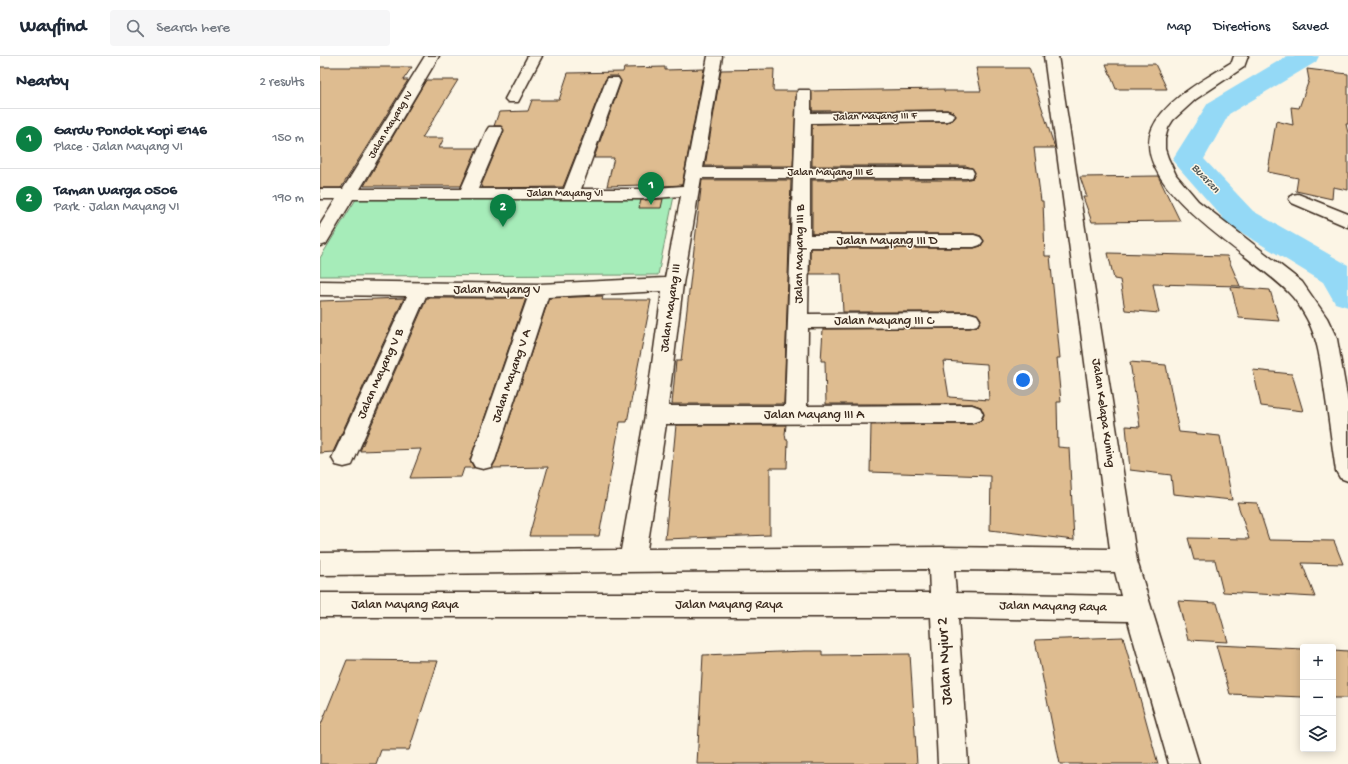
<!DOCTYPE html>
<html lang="en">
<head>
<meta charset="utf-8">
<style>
  :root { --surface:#fff; --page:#f6f6f7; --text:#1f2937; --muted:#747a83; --line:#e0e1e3; --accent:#0b8043 }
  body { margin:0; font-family:"Gochi Hand",sans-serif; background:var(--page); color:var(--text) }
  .controls { position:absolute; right:12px; bottom:12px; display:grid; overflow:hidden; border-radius:4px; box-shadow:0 2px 10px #0003 }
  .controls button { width:36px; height:36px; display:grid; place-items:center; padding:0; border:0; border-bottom:1px solid var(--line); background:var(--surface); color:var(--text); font:20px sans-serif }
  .you { position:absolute; left:703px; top:324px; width:14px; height:14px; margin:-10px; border:3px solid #fff; border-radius:50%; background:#1a73e8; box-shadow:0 0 0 6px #1a73e833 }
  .badge { display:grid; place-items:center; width:26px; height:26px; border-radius:50%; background:var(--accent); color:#fff; font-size:13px; font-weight:700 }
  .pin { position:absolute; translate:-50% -33px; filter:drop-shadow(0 1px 2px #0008) }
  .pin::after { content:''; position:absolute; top:21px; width:14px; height:12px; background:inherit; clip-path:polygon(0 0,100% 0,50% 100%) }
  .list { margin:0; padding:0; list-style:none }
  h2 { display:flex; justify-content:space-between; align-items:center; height:52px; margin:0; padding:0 16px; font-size:17px }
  h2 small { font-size:13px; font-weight:400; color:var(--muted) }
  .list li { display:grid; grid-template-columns:26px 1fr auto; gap:12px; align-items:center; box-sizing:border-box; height:60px; padding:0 16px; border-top:1px solid var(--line) }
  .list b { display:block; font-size:15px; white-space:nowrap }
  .list p { margin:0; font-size:13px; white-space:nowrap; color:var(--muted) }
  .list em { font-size:13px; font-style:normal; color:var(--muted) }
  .icon { flex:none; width:22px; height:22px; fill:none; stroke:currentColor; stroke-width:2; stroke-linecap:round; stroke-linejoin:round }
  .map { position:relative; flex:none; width:1028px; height:708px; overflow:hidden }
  header { display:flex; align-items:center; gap:24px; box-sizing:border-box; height:56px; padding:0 20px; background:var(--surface); border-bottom:1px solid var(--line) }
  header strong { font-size:19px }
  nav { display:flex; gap:22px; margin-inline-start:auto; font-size:14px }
  .search { width:280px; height:36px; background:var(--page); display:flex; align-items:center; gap:10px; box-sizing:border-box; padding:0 14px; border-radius:4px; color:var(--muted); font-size:15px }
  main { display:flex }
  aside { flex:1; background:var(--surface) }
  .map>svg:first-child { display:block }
</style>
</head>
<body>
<header>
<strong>Wayfind</strong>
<div class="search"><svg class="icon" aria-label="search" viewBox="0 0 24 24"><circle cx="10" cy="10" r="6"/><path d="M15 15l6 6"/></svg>Search here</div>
<nav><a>Map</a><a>Directions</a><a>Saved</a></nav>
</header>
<main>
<aside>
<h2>Nearby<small>2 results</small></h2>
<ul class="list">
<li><span class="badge">1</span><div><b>Gardu Pondok Kopi E146</b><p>Place · Jalan Mayang VI</p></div><em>150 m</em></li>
<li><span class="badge">2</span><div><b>Taman Warga 0506</b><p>Park · Jalan Mayang VI</p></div><em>190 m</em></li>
</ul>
</aside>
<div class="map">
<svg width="1028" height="708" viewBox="0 0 1028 708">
  <rect width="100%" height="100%" fill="#fcf5e5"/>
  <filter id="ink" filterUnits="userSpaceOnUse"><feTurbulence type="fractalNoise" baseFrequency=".025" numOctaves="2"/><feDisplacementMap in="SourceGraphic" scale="8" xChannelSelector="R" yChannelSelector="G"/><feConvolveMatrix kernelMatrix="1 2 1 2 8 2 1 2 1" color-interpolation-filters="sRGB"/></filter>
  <g filter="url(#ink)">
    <path fill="#a6ecb9" stroke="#708b6c" d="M38,140H354L338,219L0,220V202Z"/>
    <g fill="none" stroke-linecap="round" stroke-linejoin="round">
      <path fill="#94d9f6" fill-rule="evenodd" d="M967,0H999L996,6L909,58L884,103L933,155L1028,209V251L1015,247L1003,226L909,169L852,104L888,47Z"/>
    </g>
    <path fill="#debc90" stroke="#3b2a1e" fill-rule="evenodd" d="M786,8H835L847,33H796Z
      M0,11H92L83,24H88L21,132H0Z
      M345,11V14L384,13L362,129L324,131V129L287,130L294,102H274L301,26L298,20H288L285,24L243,131L162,132L163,130H161L184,75L181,70H174L179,56L208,55L212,44H239L248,17L303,16L304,12Z
      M656,12H709L735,92H714L721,145H723L725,200H730L740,302H737L741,346H737L738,391L749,392L754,484L670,474L671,420L550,416L551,369L652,368L661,365L664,359L661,351L652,348H506L505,305H501L503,273L650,272L658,270L661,263L657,258L650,256H523L521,218H490V192H654L661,190L664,185L661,180L654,178H492V124H646L653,122L655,116L652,112L646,110H492V68L627,66L633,64L636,60L633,56L627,54L492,55L491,35L624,33V35H661ZM623,305L667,308L669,344L629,341Z
      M454,13L453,35H477L473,110H385L401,14Z
      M987,13L1028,18V68H1026L1028,77V134L1013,131L1012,143L976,135L978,122L948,116L956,65L973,69L971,51L979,52L989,24Z
      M106,24H138L102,82H124L119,92H157L141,130H44Z
      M838,120L860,165L772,166L763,141H767L760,121Z
      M382,124H471L464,348H352L356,305H361Z
      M343,143L341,152H319L321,144Z
      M788,197L907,200L920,230L833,228L839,257L805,254L800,224L794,223Z
      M911,231L950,234L959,265L919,262Z
      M283,240L282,244H331L307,366H300L279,480H209L228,411L172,412L176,404L229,242Z
      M84,242L13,396L0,397V245Z
      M107,242H206L150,404L154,412H144L141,421L90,422L101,393L40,395Z
      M810,306L846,309L859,376L900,380L912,444L853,438L851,419L810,414L806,370L820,371Z
      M933,314L972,318L983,355L941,350Z
      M356,369H466L465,378L466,384H468L467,412H450V479L345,483Z
      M917,446L937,447L949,484L1014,485L1023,508L982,507L995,541L903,536L895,504H874L868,482L929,483Z
      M858,545L897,547L908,586L868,584Z
      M803,581L838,708H740L715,584Z
      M896,589L983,593V641L910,638Z
      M1013,594L1028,595V642H1013Z
      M485,595H502V599L590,598L597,708H377L383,599Z
      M27,604L118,605L89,694H61L56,708H0V671Z"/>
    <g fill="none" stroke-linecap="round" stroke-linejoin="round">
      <g stroke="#3b2a1e" stroke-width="3">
        <path id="minor" d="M105,0H119L40,133H141L167,74L169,71H181L183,74L158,133H244L286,25L288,22H298L300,25L261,133H323L363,130L388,0H402L383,112H474L477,37L479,34H489L491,37V57L627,55L632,57L635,60L632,63L627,65L491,67L490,112H646L652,113L654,117L652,121L646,122H490V179H654L660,181L663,185L660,189L654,191H489L488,258L650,257L657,259L660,264L657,269L650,271L488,272L487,350L652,349L660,352L663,358L660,364L652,367L346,368L327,493L621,491L790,493L724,0H738L817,505L879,708H849L808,565L638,562L648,708H618L611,561H0V537H610L609,513L0,519V497L301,494L325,359L342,235L228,241L175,404L171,411L163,413L155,411L151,404L208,241L106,240L32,409L24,411L16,409L12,402L87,240L0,239V225L220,228L345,222L361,140L323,143H33L6,188L0,190V169L16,143H0V133H23ZM381,122H473L465,350H348L363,228ZM634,514L795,516L801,540L636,537Z
          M208,0H222L198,46H188L185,43Z
          M914,0H928L924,11L876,43L853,64L848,72L845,83V93L848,102L856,119L878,145L982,226L1007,262L1017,283L1028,346V425L1020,422L1016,415C1012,389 1009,363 1005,337C1001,309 999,281 983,256C979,249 974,242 969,237C936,201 808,132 832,73C844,44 887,22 912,6Z
          M978,138L1028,158V171L972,147L969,143L972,139Z"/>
      </g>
      <use href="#minor" fill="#fcf5e5" fill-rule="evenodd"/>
    </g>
  </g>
  <g text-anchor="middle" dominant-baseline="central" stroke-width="3" stroke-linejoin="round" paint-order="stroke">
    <g font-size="11" fill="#3b2a1e" stroke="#fcf5e5">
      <text transform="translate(555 61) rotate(-1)">Jalan Mayang III F</text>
      <text transform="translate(71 69) rotate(-59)">Jalan Mayang IV</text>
      <text x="510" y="117">Jalan Mayang III E</text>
      <text x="245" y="138">Jalan Mayang VI</text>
    </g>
    <g font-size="12" font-style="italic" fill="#515654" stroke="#fcf5e5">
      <text transform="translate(885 123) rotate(47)">Buaran</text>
    </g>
    <g font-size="13" fill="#3b2a1e" stroke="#fcf5e5">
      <text x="567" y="185">Jalan Mayang III D</text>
      <text transform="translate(480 198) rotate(-89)">Jalan Mayang III B</text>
      <text x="177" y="234">Jalan Mayang V</text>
      <text transform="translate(351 252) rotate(-82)">Jalan Mayang III</text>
      <text x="564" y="265">Jalan Mayang III C</text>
      <text transform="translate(61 318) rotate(-66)">Jalan Mayang V B</text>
      <text transform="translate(192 320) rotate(-71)">Jalan Mayang V A</text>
      <text transform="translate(783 357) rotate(82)">Jalan Kelapa Kuning</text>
      <text x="494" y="359">Jalan Mayang III A</text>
      <text x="85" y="549">Jalan Mayang Raya</text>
      <text x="409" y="549">Jalan Mayang Raya</text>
      <text transform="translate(733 551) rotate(1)">Jalan Mayang Raya</text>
    </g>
    <g font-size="16" fill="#3b2a1e" stroke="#fcf5e5">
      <text transform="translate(626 605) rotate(-93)">Jalan Nyiur 2</text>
    </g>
  </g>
</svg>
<div class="controls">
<button>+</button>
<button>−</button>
<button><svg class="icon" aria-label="layers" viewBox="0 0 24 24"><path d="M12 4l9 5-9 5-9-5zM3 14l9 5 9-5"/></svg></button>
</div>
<div class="you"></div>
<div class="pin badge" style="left:331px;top:149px">1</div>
<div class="pin badge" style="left:183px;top:171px">2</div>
</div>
</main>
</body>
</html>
